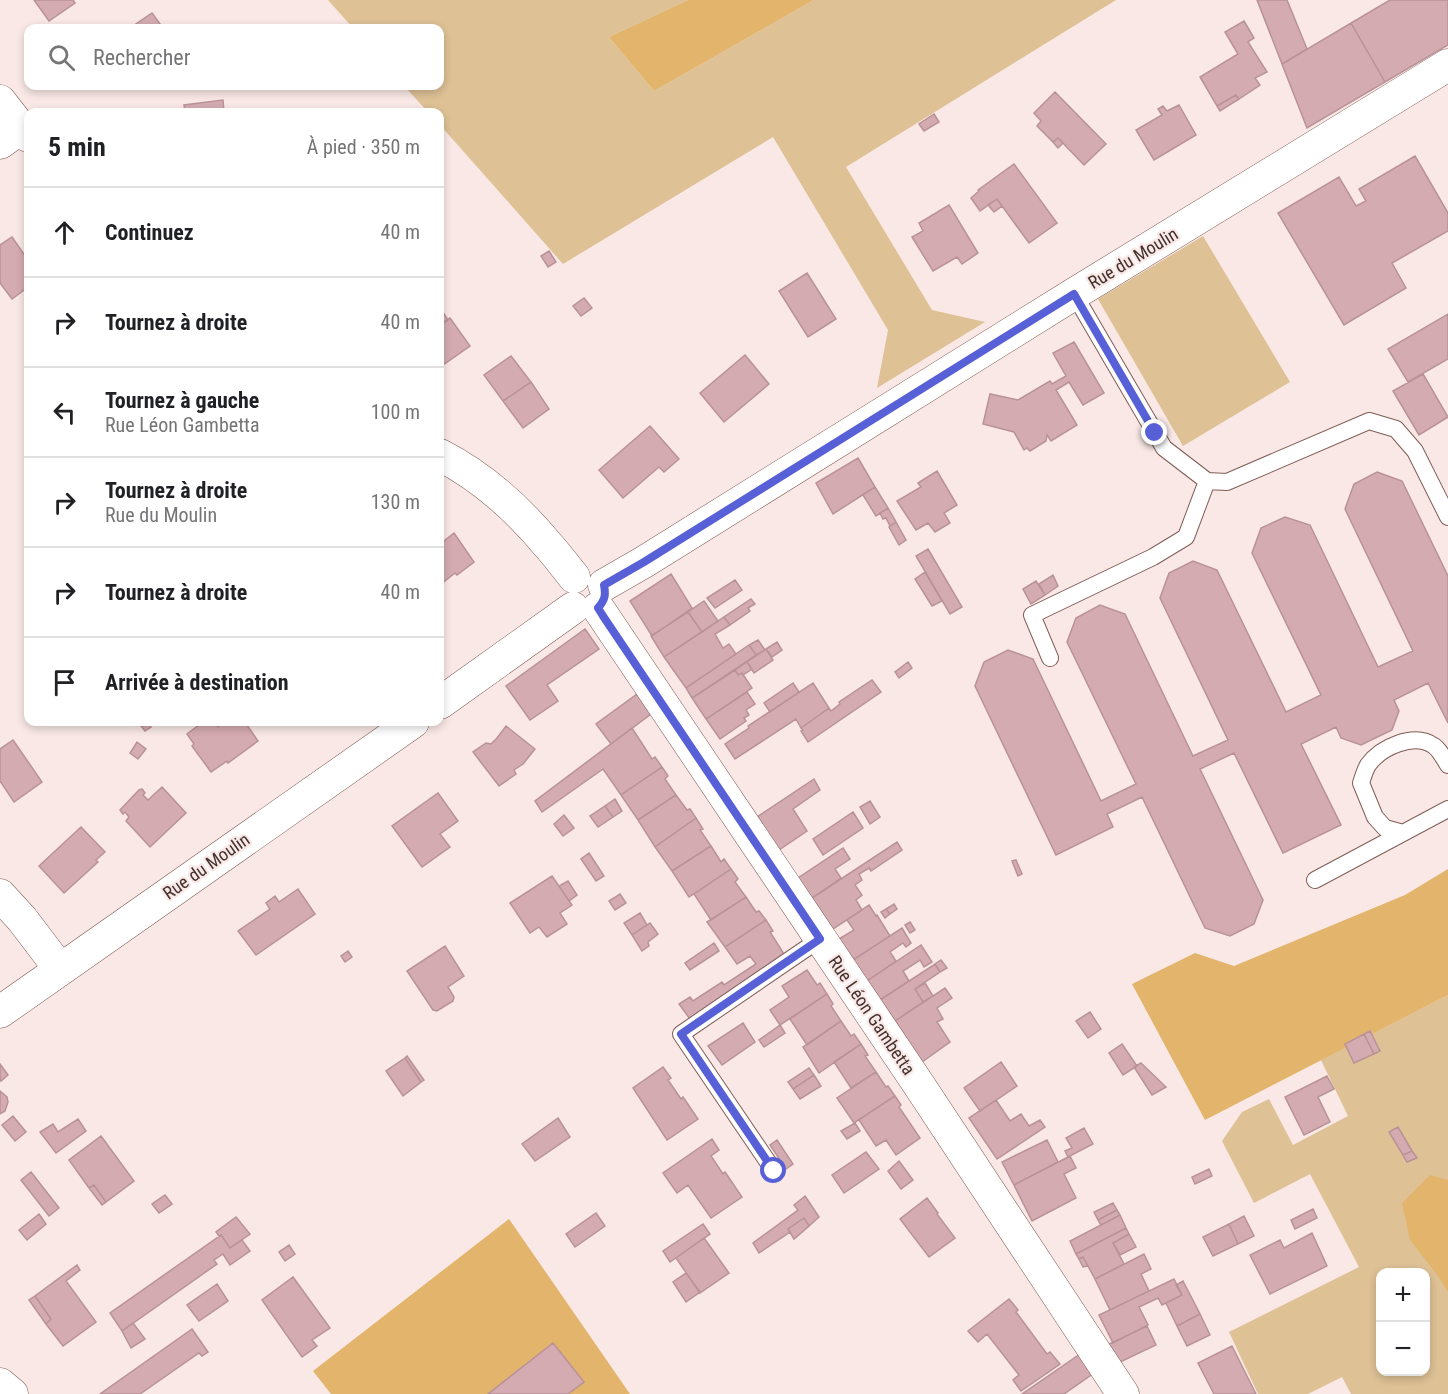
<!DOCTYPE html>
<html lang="fr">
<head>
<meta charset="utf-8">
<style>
  :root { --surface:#fff; --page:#f6f6f6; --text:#202124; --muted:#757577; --line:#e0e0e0 }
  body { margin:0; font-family:"Roboto Condensed",sans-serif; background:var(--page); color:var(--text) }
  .controls { position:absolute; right:18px; bottom:18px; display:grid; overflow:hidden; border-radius:12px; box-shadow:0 3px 9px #0003 }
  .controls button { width:54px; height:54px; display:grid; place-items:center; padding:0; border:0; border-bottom:2px solid var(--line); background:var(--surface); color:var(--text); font:30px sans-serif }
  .stop { position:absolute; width:18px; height:18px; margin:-14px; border:4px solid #5860d7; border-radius:50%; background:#fff }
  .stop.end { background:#5860d7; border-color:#fff; box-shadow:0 2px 6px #0008 }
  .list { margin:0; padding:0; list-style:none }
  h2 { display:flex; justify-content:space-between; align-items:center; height:78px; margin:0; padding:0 24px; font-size:26px }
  h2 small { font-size:20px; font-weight:400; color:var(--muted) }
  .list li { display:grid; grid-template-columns:39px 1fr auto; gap:18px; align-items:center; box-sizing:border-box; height:90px; padding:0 24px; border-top:2px solid var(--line) }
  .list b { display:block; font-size:22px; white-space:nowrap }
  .list p { margin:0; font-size:20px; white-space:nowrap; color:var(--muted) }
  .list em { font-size:20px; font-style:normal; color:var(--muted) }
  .icon { flex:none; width:33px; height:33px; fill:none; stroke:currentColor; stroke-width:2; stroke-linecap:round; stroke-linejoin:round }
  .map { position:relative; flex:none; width:1448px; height:1394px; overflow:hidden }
  .search { position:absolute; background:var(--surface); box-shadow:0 3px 9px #0003; left:24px; top:24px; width:420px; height:66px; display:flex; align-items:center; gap:15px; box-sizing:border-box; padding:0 21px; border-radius:12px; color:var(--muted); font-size:22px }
  .panel { position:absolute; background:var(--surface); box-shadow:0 3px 9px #0003; left:24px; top:108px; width:420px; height:618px; border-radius:12px }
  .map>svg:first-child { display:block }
</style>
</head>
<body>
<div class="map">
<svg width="1448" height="1394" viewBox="0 0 1448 1394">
  <rect width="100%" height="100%" fill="#f9e8e5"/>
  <path fill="#dec195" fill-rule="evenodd" d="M328,0H688L609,37L654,91L814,0H1116L846,167L932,310L985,322L877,388L888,330L773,137L563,264L440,125V112H428L404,86H440V28H353Z
    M1203,236L1290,382L1183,446L1098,299Z
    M1448,995V1394H1351L1342,1377L1308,1394H1258L1229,1332L1359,1267L1310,1174L1254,1203L1222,1141L1242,1112L1269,1099L1293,1145L1348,1116L1321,1060ZM1380,1272H1426V1372H1380Z"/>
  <path fill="#e2b46c" d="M688,0H814L654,91L609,37Z
    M1448,869V995L1205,1120L1132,984L1195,953L1234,966L1405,895Z
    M1430,1175L1448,1180V1292L1438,1276L1410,1240L1402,1203Z
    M509,1219L630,1394H331L313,1371Z"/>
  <path fill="#d4abb1" stroke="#b99297" stroke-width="1.5" d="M34,0H73L75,3L49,21Z
    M1257,0H1287L1307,49L1282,64Z
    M1390,0H1448V45L1385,82L1351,23Z
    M152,13L163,28H130Z
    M1244,21L1254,38L1248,42L1267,72L1255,78L1260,85L1239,99L1236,95L1217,106L1200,77L1238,54L1225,32Z
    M1351,23L1385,82L1307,128L1282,64Z
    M1055,92L1106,144L1084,165L1058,138L1053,142L1037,126L1041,121L1034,113Z
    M1236,95L1239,99L1220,111L1217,106Z
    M223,100L224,112H185L184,105Z
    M1179,105L1196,135L1154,160L1136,130L1162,115L1158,109L1163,106L1167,111Z
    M934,114L939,122L924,131L919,124Z
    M1058,138L1063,143L1058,148L1053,142Z
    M1415,156L1448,213V231L1392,263L1406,288L1344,325L1278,213L1339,177L1356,206L1366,201L1359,189Z
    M1014,164L1057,223L1029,243L997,199L980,211L971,198L979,191L978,190Z
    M997,199L1002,206L994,212L988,205Z
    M949,205L978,253L962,264L957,257L933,271L912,237L923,231L919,223Z
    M12,237L28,260V287L12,299L0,283V245Z
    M549,251L556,262L548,267L541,256Z
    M807,273L836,319L808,337L779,291Z
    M584,298L592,308L581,316L573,306Z
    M440,308L448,320L440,325Z
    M1448,314V359L1408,382L1388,349Z
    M450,318L470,346L440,367V325Z
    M1074,342L1104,393L1083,405L1069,382L1056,390L1077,425L1051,441L1047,435L1046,441L1030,451L1027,448L1024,450L1014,432L983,424L990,394L1018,400L1050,381L1052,384L1066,376L1053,353Z
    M745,355L769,384L724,422L700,393Z
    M511,356L531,382L503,401L484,375Z
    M1423,374L1448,417L1419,435L1393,391Z
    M531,382L549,409L523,428L503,401Z
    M650,426L679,459L664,472L659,467L623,498L599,470Z
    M858,458L875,487L833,514L816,483Z
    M937,471L957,505L944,513L950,523L935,532L928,523L916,530L897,501L921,487L918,483Z
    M1377,472L1402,481L1448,576V723L1428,683L1394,700L1399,711L1392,730L1361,745L1341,738L1336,727L1301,744L1341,825L1283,853L1234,753L1200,769L1263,900L1254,924L1230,936L1205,928L1142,797L1107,814L1113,827L1056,855L975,686L984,662L1008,650L1033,659L1101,801L1136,784L1067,642L1076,618L1100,605L1125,614L1193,756L1228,740L1160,598L1169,573L1193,561L1217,570L1286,712L1321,695L1252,553L1261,528L1285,517L1310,525L1378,667L1413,651L1345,509L1354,484Z
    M875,487L888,508L876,516L863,495Z
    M888,508L896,522L890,526L886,518L883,519L880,513Z
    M896,522L906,540L899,545L889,527Z
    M454,533L474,562L457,575L455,573L440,585V544Z
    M928,549L962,607L950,614L916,556Z
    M925,572L942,601L932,606L915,579Z
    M671,574L692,608L652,636L630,601Z
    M1053,575L1058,586L1045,595L1039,584Z
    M735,580L742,590L715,608L707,598Z
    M1036,581L1045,595L1031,604L1023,589Z
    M751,599L755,604L748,608L750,611L730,625L724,617Z
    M704,601L718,621L702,632L688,612Z
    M688,612L702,632L664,657L651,636Z
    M724,617L730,625L715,634L723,648L729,644L736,654L686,688L664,657Z
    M585,629L599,649L547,685L558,701L530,720L506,686Z
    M758,640L765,650L756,655L749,645Z
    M777,642L782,650L772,657L766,649Z
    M749,645L756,655L692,698L686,688Z
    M766,649L773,660L754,673L747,662Z
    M747,662L752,669L743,675L742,673L738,675L735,670Z
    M908,662L912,668L899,678L895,672Z
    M735,670L738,675L742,673L752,688L706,719L692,698Z
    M872,680L881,692L808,742L801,731L803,730L801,728L829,708L831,711L840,704L839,702Z
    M793,683L799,692L770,712L764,703Z
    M813,683L829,708L801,728L796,719L735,759L725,744L749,728L748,726Z
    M747,692L755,704L746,710L749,715L744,718L746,721L720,739L706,719Z
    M637,694L651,714L611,744L596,724Z
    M138,722H147L151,727L145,731Z
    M203,722H214L218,727L225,722H245L258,741L228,763L227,761L211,772L192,746L194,744L187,734Z
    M506,726L535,749L523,764L514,770L516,774L499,786L473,752L486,743L491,744L497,738Z
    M632,728L652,759L655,757L662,767L621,795L603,769L542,812L535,801Z
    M13,740L42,782L14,802L0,781V749Z
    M137,742L146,749L138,759L130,753Z
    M662,767L668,776L665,779L676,795L638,820L621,795Z
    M814,779L820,790L793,809L807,831L779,850L757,817Z
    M162,787L186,813L150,847L126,821L129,817L125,812L123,814L120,810L139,790L142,789L145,793L143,795L148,800Z
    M438,793L458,821L440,834L450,847L422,867L392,826Z
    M676,795L687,810L690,809L696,818L655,847L638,820Z
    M615,799L622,811L613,817L605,806Z
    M870,801L880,817L870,824L860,807Z
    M605,806L613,817L598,827L590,816Z
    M853,812L863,828L823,855L813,839Z
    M564,815L574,828L563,836L554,824Z
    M696,818L703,829L700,830L711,846L672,871L655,847Z
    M81,827L105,852L96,860L98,862L64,893L39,866Z
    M897,842L902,850L871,871L869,868L859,874L862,880L855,885L862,895L856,900L862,910L833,929L812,898Z
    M711,846L721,862L724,859L731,869L689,897L672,871Z
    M843,848L850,859L835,869L841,878L812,898L798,878Z
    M589,853L604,876L596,881L581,859Z
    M1016,860L1022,874L1018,876L1012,861Z
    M731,869L738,879L735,882L746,897L711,920L694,894Z
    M552,876L572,905L560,913L567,924L547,937L539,927L530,933L510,903Z
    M568,881L577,895L569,901L559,886Z
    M298,889L315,914L256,955L238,931L270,909L266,903L275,896L279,902Z
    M620,894L626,903L615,910L609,901Z
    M746,897L756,912L759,911L766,920L725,947L707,922Z
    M894,904L897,909L890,914L886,909Z
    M869,905L876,916L877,915L890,936L853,960L839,939L854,930L847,920Z
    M886,909L890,914L885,918L881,912Z
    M640,913L647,925L632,935L624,923Z
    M766,920L773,931L770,932L784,954L690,1019L679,1004L690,997L693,1001L722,982L724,985L756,964L750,956L737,964L725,947Z
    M910,922L915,930L910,933L905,925Z
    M650,923L658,934L648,942L649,946L642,951L632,935Z
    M902,928L911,943L906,947L903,943L890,952L896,961L867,981L853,960Z
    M714,943L719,951L690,970L685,963Z
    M921,945L932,962L924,967L920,960L903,971L909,981L880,1000L867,981Z
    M445,946L464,976L448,987L454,997L453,1001L437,1011L433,1010L407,971Z
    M348,951L352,957L345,962L341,956Z
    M941,960L947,968L940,972L935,964Z
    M935,964L940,972L915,989L923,1002L895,1021L880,1000Z
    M807,970L817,985L820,983L827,994L780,1025L770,1010L789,997L782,986Z
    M925,983L933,996L923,1002L915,989Z
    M945,988L952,998L937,1008L943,1019L937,1022L950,1042L922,1062L895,1021Z
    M827,994L833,1004L831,1006L841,1021L807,1045L790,1019Z
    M1090,1012L1101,1029L1088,1038L1076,1021Z
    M841,1021L851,1036L854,1034L861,1044L819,1073L803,1047Z
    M743,1023L755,1042L722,1065L708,1046Z
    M780,1025L785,1033L764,1047L759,1040Z
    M1370,1031L1380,1051L1374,1054L1364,1034Z
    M1364,1034L1374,1054L1354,1063L1345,1044Z
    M861,1044L868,1055L865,1056L876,1072L851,1088L834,1062Z
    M1122,1044L1137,1066L1123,1075L1109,1053Z
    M407,1056L424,1080L421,1082L405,1058Z
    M405,1058L421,1082L403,1096L386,1071Z
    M1001,1062L1017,1086L980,1111L964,1088Z
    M1141,1063L1166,1087L1152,1095L1134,1067Z
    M0,1064L8,1075L1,1081L0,1079Z
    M663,1067L671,1078L668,1080L681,1099L683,1097L698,1119L667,1140L633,1088Z
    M809,1068L814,1075L793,1089L788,1082Z
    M876,1072L886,1087L888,1086L895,1096L854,1123L837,1098Z
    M814,1075L821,1086L800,1099L793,1089Z
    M1327,1076L1334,1089L1318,1097L1330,1122L1304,1135L1285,1097Z
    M0,1091L7,1097L8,1102L5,1111L0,1114Z
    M895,1096L901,1105L899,1107L920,1138L896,1155L886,1140L876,1146L859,1120Z
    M996,1100L1010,1121L1021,1114L1029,1126L1040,1120L1045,1127L997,1159L969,1118Z
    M13,1116L26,1132L15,1141L2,1125Z
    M558,1118L570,1137L535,1161L522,1144Z
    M78,1119L86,1131L56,1153L40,1132L53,1124L58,1132Z
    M855,1123L860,1131L847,1139L841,1131Z
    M1398,1127L1412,1151L1403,1155L1389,1132Z
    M1084,1128L1093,1144L1068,1157L1065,1151L1072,1148L1066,1138Z
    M101,1136L134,1181L106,1202L94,1185L89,1188L69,1160Z
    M712,1139L719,1150L711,1156L723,1174L725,1172L742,1197L711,1218L688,1185L677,1193L663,1173Z
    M777,1140L793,1164L786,1169L770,1145Z
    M1047,1140L1058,1162L1014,1185L1002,1162Z
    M1412,1151L1417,1158L1407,1162L1403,1155Z
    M866,1152L879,1169L844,1193L832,1175Z
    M1070,1156L1076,1168L1064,1174L1076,1198L1032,1221L1014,1185Z
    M899,1161L913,1180L901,1189L888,1171Z
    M1209,1169L1212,1176L1195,1184L1192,1177Z
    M31,1172L59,1208L49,1216L21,1180Z
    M94,1185L106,1202L102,1205L89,1188Z
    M165,1195L172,1204L159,1213L152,1204Z
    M805,1196L819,1217L809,1226L804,1218L788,1229L790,1232L759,1253L753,1243L798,1210L794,1205Z
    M927,1198L938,1213L937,1214L955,1238L929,1257L900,1219Z
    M1113,1203L1117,1210L1098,1220L1094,1212Z
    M1313,1209L1317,1218L1295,1229L1291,1220Z
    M1117,1210L1120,1215L1101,1225L1098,1220Z
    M596,1213L605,1226L575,1247L566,1234Z
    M39,1214L46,1224L27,1240L19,1230Z
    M1120,1215L1126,1228L1076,1254L1070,1241Z
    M1244,1216L1254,1236L1238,1244L1229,1224Z
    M236,1217L250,1234L230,1248L221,1235L219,1236L216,1232Z
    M804,1218L809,1226L794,1239L788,1229Z
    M703,1224L710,1234L670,1262L663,1251Z
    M1229,1224L1238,1244L1213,1256L1203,1237Z
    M1126,1228L1129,1234L1113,1243L1124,1264L1095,1279L1083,1257L1079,1259L1076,1254Z
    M1312,1233L1327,1266L1270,1294L1250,1255L1280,1240L1284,1248Z
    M1129,1234L1136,1247L1120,1255L1113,1243Z
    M221,1235L230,1248L242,1240L250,1251L230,1265L223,1254L214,1260L217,1264L122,1331L110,1313Z
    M704,1238L729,1273L700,1293L676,1258Z
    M289,1245L295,1254L285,1261L279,1252Z
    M1144,1254L1151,1269L1141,1274L1149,1291L1110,1310L1095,1279Z
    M1083,1257L1088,1266L1083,1267L1079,1259Z
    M77,1265L80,1270L66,1281L96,1322L63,1346L46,1324L51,1319L35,1296Z
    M686,1273L700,1292L686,1302L673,1282Z
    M293,1277L330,1328L312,1340L317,1346L302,1357L262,1300Z
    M1174,1279L1182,1295L1162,1305L1158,1298L1139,1307L1148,1325L1113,1343L1099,1315Z
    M1183,1281L1200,1314L1177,1326L1166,1303L1182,1295L1176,1285Z
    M217,1284L228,1301L199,1321L187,1305Z
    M35,1296L51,1319L46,1324L29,1300Z
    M1009,1299L1018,1310L1016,1312L1047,1354L1050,1352L1060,1364L1021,1391L1013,1380L1019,1375L987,1334L978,1342L968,1331Z
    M1200,1314L1210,1335L1187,1346L1177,1326Z
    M133,1323L145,1339L131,1348L122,1331Z
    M1147,1326L1156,1345L1118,1363L1107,1345Z
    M192,1329L208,1352L202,1356L199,1353L140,1394H100Z
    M553,1343L584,1382L568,1394H488Z
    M1232,1346L1256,1394H1214L1198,1363Z
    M1080,1354L1094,1373L1064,1394H1022Z"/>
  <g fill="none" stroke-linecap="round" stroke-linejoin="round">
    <g stroke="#805d56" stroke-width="18">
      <path id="service" d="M1074,294L1164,448L1207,481L1227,482L1369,421L1396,429L1415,451L1448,517
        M1050,658L1032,615L1153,557L1186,537L1207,481
        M1403,833L1385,828L1375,817L1361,783C1363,777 1365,770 1368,765C1381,747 1414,732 1434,746C1440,750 1444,759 1448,765
        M1315,880L1448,809
        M774,1171L681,1034L820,939"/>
    </g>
    <g stroke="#805d56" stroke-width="33">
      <path id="minor" d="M0,101L21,128
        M0,143L21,128L28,136
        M440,455C481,476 517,508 547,544C557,555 565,566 574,577
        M604,585L644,562L1074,294L1448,65
        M598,608L919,1085L1123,1394
        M440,703L573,608
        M0,895L22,919L60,969
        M0,1012L413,722
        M0,1384L12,1394"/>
    </g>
    <use href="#service" stroke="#fff" stroke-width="16"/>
    <use href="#minor" stroke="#fff" stroke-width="32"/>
  </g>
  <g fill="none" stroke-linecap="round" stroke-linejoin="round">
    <path stroke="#5860d7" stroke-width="8" d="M774,1171L681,1034L820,939L603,616L598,608C605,600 606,595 604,585L644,562L1074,294L1155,433"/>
  </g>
  <g text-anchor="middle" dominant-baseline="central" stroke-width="4.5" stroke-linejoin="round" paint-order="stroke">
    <g font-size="18" fill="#42322f" stroke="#f9e8e5">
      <text transform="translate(1133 258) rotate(-31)">Rue du Moulin</text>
      <text transform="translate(206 866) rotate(-35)">Rue du Moulin</text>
      <text transform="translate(872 1015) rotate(56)">Rue Léon Gambetta</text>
    </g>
  </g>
</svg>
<div class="controls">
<button>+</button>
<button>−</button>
</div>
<div class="stop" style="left:774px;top:1171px"></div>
<div class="stop end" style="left:1155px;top:433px"></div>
<div class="search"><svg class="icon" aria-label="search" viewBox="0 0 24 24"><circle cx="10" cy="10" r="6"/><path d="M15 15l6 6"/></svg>Rechercher</div>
<section class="panel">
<h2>5 min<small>À pied · 350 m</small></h2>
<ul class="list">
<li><svg class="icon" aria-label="ahead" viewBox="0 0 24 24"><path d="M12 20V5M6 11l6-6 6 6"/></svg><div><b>Continuez</b></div><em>40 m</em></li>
<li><svg class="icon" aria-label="right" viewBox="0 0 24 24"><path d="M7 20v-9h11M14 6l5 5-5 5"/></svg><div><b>Tournez à droite</b></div><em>40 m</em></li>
<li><svg class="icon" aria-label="left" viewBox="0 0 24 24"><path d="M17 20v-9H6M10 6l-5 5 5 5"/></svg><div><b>Tournez à gauche</b><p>Rue Léon Gambetta</p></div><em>100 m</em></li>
<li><svg class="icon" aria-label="right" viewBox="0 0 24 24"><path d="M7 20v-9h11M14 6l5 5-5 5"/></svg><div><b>Tournez à droite</b><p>Rue du Moulin</p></div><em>130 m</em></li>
<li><svg class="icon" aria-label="right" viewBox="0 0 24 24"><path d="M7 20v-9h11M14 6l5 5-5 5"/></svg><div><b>Tournez à droite</b></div><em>40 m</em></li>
<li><svg class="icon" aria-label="arrive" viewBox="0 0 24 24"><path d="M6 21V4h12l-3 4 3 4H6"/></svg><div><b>Arrivée à destination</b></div></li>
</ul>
</section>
</div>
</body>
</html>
